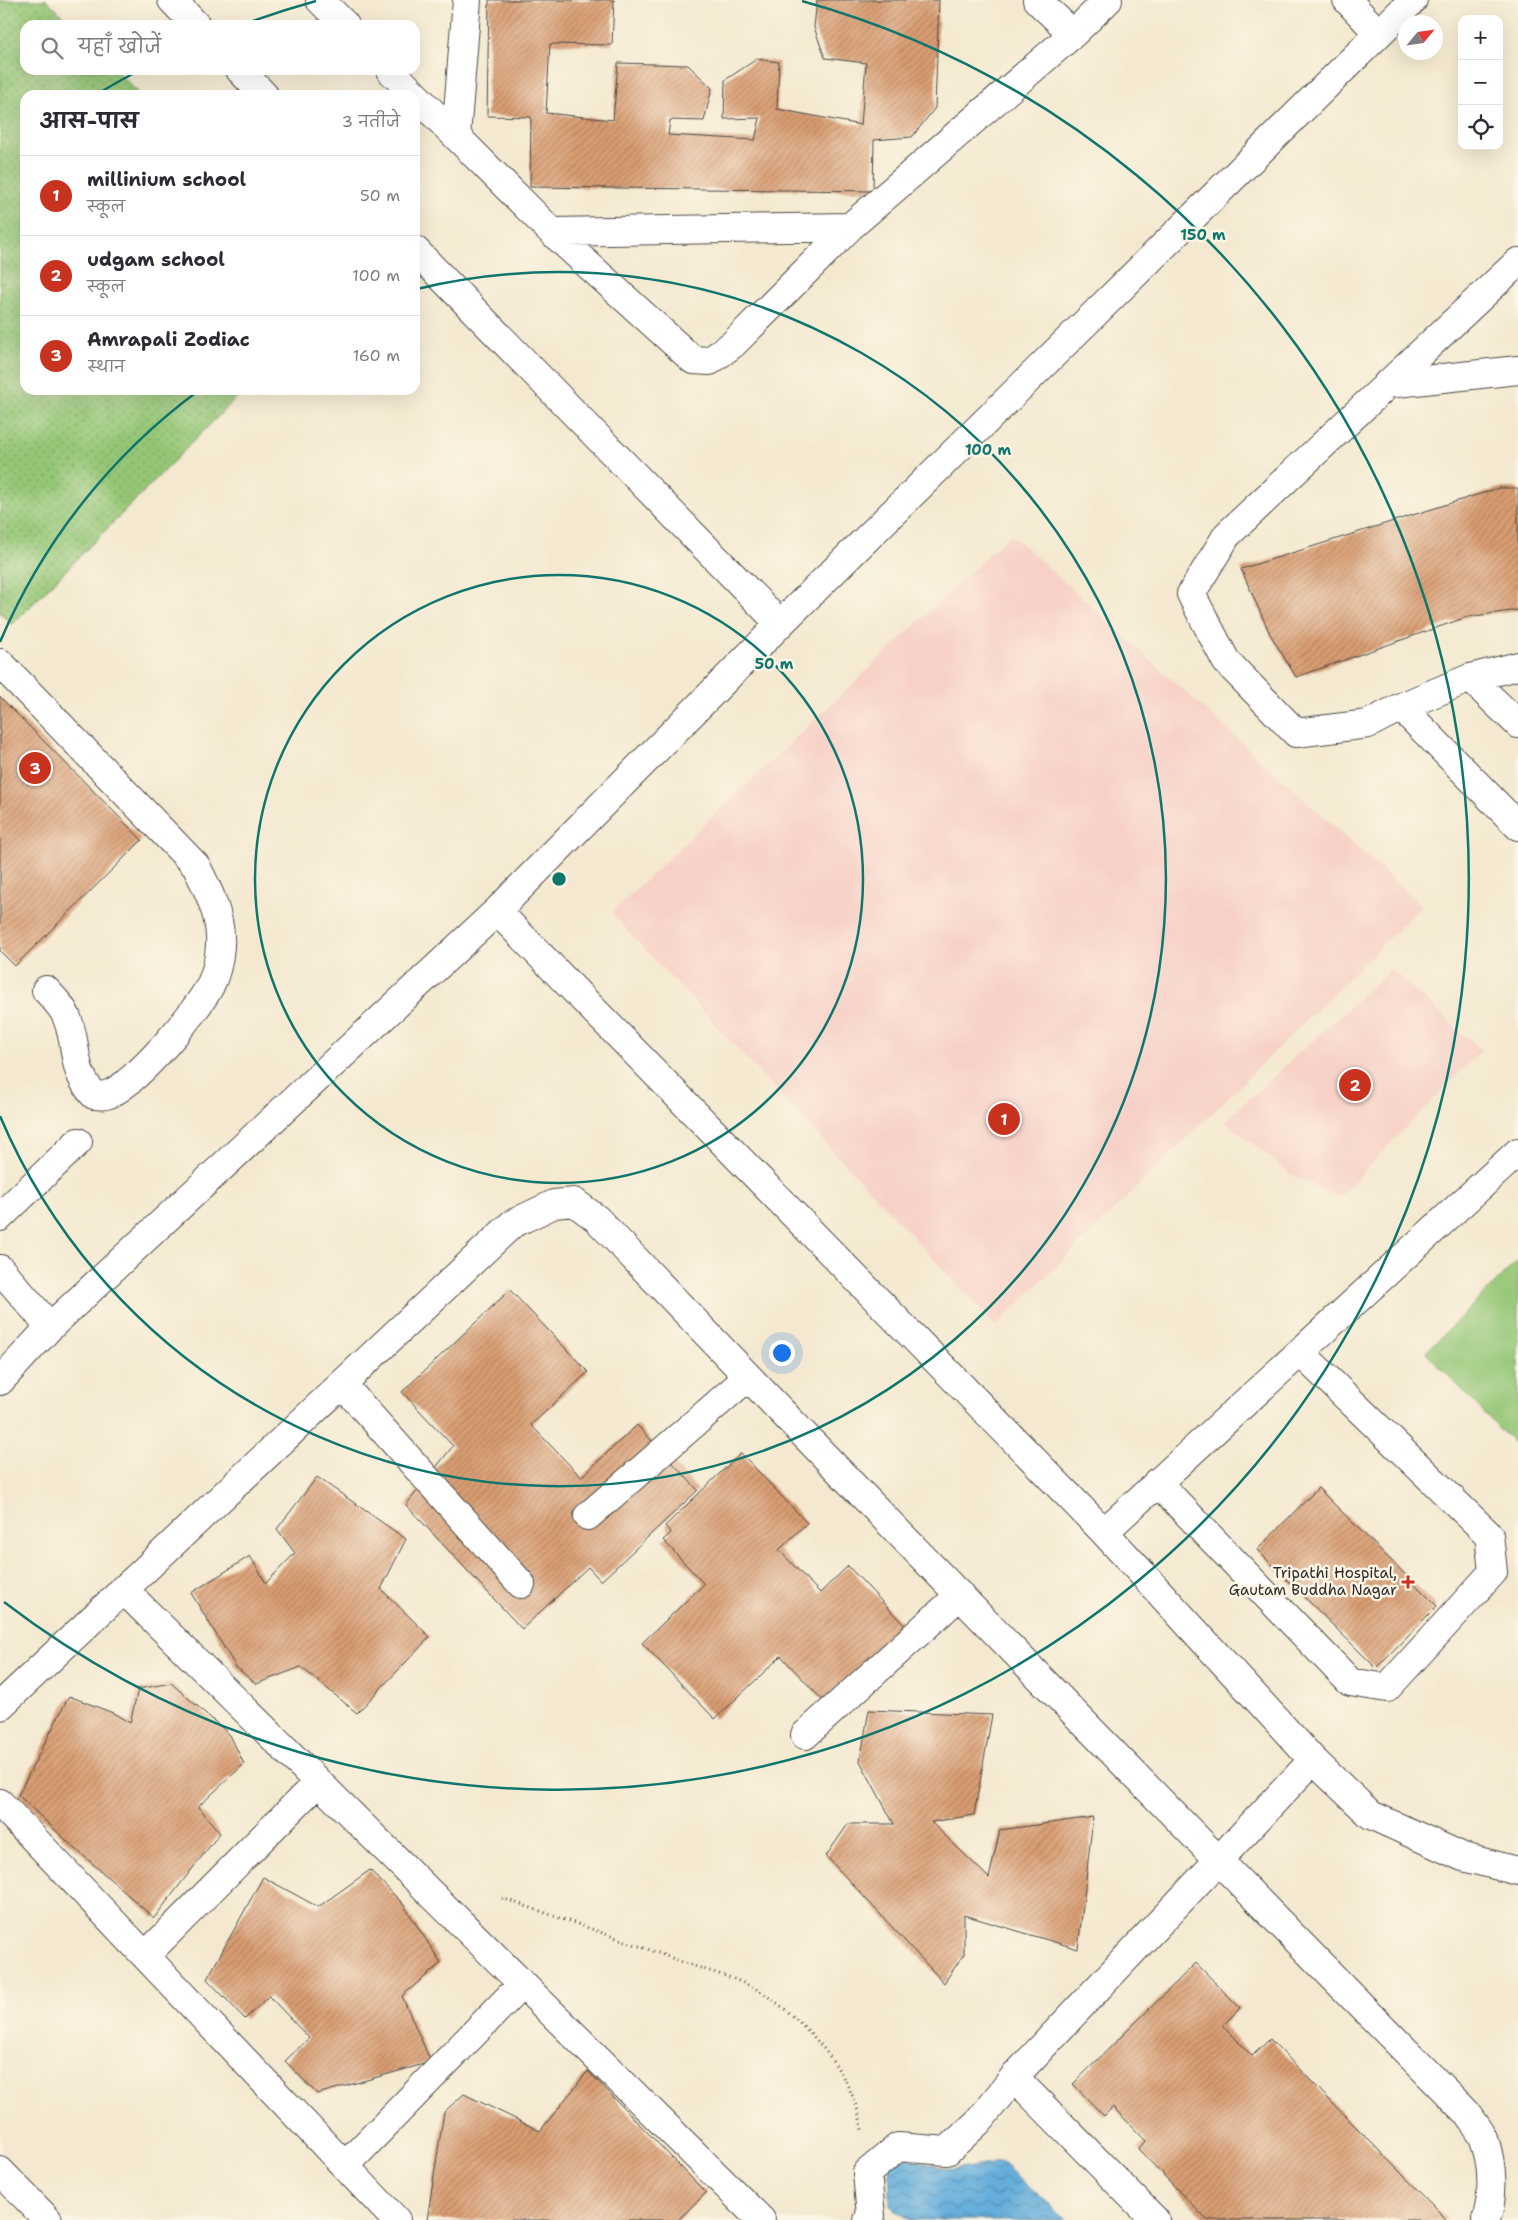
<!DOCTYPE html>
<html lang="hi">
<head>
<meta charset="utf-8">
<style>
  :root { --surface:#fff; --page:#f2f2f3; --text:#2b2b33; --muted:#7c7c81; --line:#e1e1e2; --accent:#c8321e }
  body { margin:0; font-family:"Shantell Sans","Playpen Sans Deva",sans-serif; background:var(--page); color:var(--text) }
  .controls { position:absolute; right:15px; top:15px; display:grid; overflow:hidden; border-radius:10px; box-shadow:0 5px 20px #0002 }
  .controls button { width:45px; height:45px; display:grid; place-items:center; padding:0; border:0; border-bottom:1px solid var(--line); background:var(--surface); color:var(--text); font:25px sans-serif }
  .compass { position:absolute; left:1398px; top:15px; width:45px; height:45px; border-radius:50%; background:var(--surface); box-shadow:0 5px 20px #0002; rotate:61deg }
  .you { position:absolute; left:781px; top:1352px; width:18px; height:18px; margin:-12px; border:4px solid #fff; border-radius:50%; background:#1a73e8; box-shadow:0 0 0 8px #1a73e833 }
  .badge { display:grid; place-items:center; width:32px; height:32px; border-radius:50%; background:var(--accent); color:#fff; font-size:16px; font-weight:700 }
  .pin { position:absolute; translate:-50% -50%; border:2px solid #fff; box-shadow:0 1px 5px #0006 }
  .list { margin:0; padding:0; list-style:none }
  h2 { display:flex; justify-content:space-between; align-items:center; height:65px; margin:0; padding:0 20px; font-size:21px }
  h2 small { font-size:16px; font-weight:400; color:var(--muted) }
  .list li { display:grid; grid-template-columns:32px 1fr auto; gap:15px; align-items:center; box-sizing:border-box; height:80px; padding:0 20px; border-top:1px solid var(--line) }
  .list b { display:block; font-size:19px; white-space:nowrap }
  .list p { margin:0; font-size:16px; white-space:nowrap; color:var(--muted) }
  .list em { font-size:16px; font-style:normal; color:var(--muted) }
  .icon { flex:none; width:28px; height:28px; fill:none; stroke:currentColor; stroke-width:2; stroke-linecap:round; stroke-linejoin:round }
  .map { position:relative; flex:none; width:1518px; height:2220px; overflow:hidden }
  .search { position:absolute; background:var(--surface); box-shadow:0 5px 20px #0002; left:20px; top:20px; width:400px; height:55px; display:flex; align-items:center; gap:12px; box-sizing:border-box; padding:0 18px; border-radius:15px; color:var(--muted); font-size:19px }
  .panel { position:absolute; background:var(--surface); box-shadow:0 5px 20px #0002; left:20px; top:90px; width:400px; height:305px; border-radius:15px }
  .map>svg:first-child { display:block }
</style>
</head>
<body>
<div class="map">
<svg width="1518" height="2220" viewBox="0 0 1518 2220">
  <defs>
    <pattern id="grass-dots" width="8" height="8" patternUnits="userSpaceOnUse" patternTransform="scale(1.25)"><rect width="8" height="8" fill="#94c676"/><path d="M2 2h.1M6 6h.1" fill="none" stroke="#79a161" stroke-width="1.8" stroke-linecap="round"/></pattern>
    <pattern id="water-waves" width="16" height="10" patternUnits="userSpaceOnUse" patternTransform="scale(1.25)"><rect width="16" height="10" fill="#65aedc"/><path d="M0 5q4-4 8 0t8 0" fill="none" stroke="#538eb3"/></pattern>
    <pattern id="building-hatch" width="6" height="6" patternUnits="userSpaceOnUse" patternTransform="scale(1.25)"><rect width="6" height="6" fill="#d99d72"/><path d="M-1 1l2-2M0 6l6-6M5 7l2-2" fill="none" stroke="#b0805e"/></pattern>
  </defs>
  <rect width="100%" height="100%" fill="#fcf5e5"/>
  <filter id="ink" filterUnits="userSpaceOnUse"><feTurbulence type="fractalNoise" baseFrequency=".02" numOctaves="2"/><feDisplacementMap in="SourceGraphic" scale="10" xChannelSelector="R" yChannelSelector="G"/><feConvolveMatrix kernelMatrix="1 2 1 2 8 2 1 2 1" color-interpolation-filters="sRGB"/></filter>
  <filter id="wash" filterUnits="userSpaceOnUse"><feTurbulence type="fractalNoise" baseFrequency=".0096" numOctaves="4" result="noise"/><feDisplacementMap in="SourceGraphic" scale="20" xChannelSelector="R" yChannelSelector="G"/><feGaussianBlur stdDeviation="1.12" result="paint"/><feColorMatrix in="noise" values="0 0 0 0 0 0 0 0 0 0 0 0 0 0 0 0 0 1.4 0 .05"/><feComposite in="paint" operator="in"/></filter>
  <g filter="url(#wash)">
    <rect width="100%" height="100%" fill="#f4e9d0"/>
    <path fill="#f7d1c8" d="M1011,534L1422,906L996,1326L611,913Z
      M1391,969L1481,1050L1339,1197L1291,1175L1225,1121Z"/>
    <path fill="url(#grass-dots)" stroke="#607850" d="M0,0H47L72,25H25V70H116L141,95H25V390H244L12,625L0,613Z"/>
    <path fill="#94c676" stroke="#607850" d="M1518,1260V1448L1426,1352Z"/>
    <path fill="url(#water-waves)" stroke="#486c84" d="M889,2154L954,2170L1001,2162L1066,2220H909L890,2205Z"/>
    <g id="blocks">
      <path fill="url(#building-hatch)" d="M489,0H614L612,45L550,44L546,113L613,120L618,63L688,65L712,88L704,121L670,120L668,135L755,140L760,118L724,119L725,80L757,59L779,62L777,109L861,125L866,63L825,58L814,27L817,0H939L935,108L912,137L874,140L873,191L530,187L531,117L487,116Z
        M1499,488H1518V610L1467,617L1296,677L1270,634L1241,569Z
        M0,697L142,840L15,966L0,951Z
        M510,1290L588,1372L531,1425L581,1477L637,1425L698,1490L601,1581L588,1567L522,1629L406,1505L453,1446L402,1392Z
        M741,1453L807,1523L779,1550L820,1593L848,1566L908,1629L827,1705L781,1656L715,1719L642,1643L704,1584L663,1540L671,1533L665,1526Z
        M317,1477L406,1539L381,1589L430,1637L357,1713L301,1667L256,1684L236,1667L191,1593L250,1556L266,1583L295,1553L277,1529Z
        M1318,1488L1437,1606L1376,1668L1257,1550Z
        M171,1683L230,1735L244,1764L198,1807L220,1833L154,1918L68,1842L18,1795L69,1696L113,1713L130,1723L138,1689Z
        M869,1710L992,1715L974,1815L931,1822L989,1878L1000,1830L1093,1817L1078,1949L964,1915V1954L944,1983L826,1856L848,1824H894L860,1761Z
        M370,1870L403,1904L441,1963L402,1996L431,2062L317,2094L285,2061L309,2038L269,1996L245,2019L207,1979L263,1877L318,1907Z
        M1196,1963L1240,2008L1223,2025L1252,2056L1270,2039L1447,2220H1207L1138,2149L1146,2141L1113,2107L1104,2116L1073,2084Z
        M588,2071L706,2193L678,2220H427L444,2112L464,2094L540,2131Z"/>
    </g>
  </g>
  <g filter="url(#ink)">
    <use href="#blocks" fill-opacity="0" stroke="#494844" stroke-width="1"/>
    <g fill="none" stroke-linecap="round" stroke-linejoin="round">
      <g stroke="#494844" stroke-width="30">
        <path id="minor" d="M172,0L196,25
          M320,0L345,25
          M1037,0L1073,34
          M1347,0L1378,33
          M240,70L264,95
          M390,70L415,95
          M415,95L552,232L693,360L710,361L733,344L850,227L552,232
          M456,136L467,0
          M850,227L1073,34L1108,0
          M415,250L780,624
          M1518,262L1227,535L1191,594L1226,661L1296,733L1368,724L1401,707L1470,678L1518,666
          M1387,384L1518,370
          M0,663L196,866C208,889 222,918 220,946C219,959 216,974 210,986C197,1011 132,1089 106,1095C102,1096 98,1095 94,1095C70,1068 79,1048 67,1018C63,1007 54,999 46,990
          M1470,678L1518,724
          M1401,707L1518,826
          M497,911L1104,1532L1313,1760L1371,1815L1463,1857L1518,1871
          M0,1217L78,1142
          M0,1269L50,1327
          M0,1381L50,1327L497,911L780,624L1413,0
          M342,1384L521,1584
          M1157,1482L1350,1682L1387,1688L1493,1572L1489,1535L1300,1352
          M588,1516L748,1377
          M1104,1532L1518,1152
          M123,1589L761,2220
          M0,1706L512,1224L554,1204L574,1202L597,1219C884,1520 1175,1817 1467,2113C1472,2121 1480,2130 1484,2139C1493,2165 1494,2195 1486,2220
          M805,1735L960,1595
          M0,1803L396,2220
          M146,1955L318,1782
          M345,2166L522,1984
          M0,2171L48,2220
          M868,2220L871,2216L867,2173L898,2147L947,2151L979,2121L1014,2077
          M1155,2220L1014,2077L1313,1760"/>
      </g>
      <path stroke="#494844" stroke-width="3" stroke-dasharray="1 4" stroke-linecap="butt" d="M502,1898C563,1919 624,1940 685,1963C708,1971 734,1977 756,1989C803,2016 855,2075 862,2130"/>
      <use href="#minor" stroke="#fff" stroke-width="28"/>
    </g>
  </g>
  <g fill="none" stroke="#0f766e" stroke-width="2.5">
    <circle cx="559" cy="879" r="304"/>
    <path d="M0 642A607 607 0 0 1 198 391M417 289A607 607 0 1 1 0 1116"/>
    <path d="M97 94A911 911 0 0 1 138 71M247 23A911 911 0 0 1 316 1M802 1A911 911 0 1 1 4 1602"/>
  </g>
  <path fill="#c8321e" stroke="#fcf5e5" stroke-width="2" d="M1405.5 1574.5h5v5h5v5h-5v5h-5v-5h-5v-5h5z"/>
  <g text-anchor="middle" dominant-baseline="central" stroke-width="5" stroke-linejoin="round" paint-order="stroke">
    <g font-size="15" fill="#2b2b2b" stroke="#fcf5e5" text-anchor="end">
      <text x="1397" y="1573">Tripathi Hospital,<tspan x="1397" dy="17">Gautam Buddha Nagar</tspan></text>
    </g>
  </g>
  <circle cx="559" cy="879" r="8" fill="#0f766e" stroke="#fcf5e5" stroke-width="2.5"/>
  <g font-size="15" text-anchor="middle" font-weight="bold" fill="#0f766e" stroke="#fcf5e5" stroke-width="5" stroke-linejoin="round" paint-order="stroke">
    <text x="1203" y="240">150 m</text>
    <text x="988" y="455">100 m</text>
    <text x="774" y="669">50 m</text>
  </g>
</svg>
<div class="controls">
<button>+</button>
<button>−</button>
<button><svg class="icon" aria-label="locate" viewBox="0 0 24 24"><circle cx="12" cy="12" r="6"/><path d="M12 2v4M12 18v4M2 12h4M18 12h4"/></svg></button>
</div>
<svg class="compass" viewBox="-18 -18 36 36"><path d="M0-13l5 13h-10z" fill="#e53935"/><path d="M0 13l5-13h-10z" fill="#7c7c81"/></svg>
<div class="you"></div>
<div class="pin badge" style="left:1004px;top:1119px">1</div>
<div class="pin badge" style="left:1355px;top:1085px">2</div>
<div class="pin badge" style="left:35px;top:768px">3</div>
<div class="search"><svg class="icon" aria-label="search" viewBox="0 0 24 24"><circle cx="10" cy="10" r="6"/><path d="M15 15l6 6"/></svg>यहाँ खोजें</div>
<section class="panel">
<h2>आस-पास<small>3 नतीजे</small></h2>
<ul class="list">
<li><span class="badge">1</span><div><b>millinium school</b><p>स्कूल</p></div><em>50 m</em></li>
<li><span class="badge">2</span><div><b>udgam school</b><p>स्कूल</p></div><em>100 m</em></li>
<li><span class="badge">3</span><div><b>Amrapali Zodiac</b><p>स्थान</p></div><em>160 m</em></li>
</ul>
</section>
</div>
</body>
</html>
